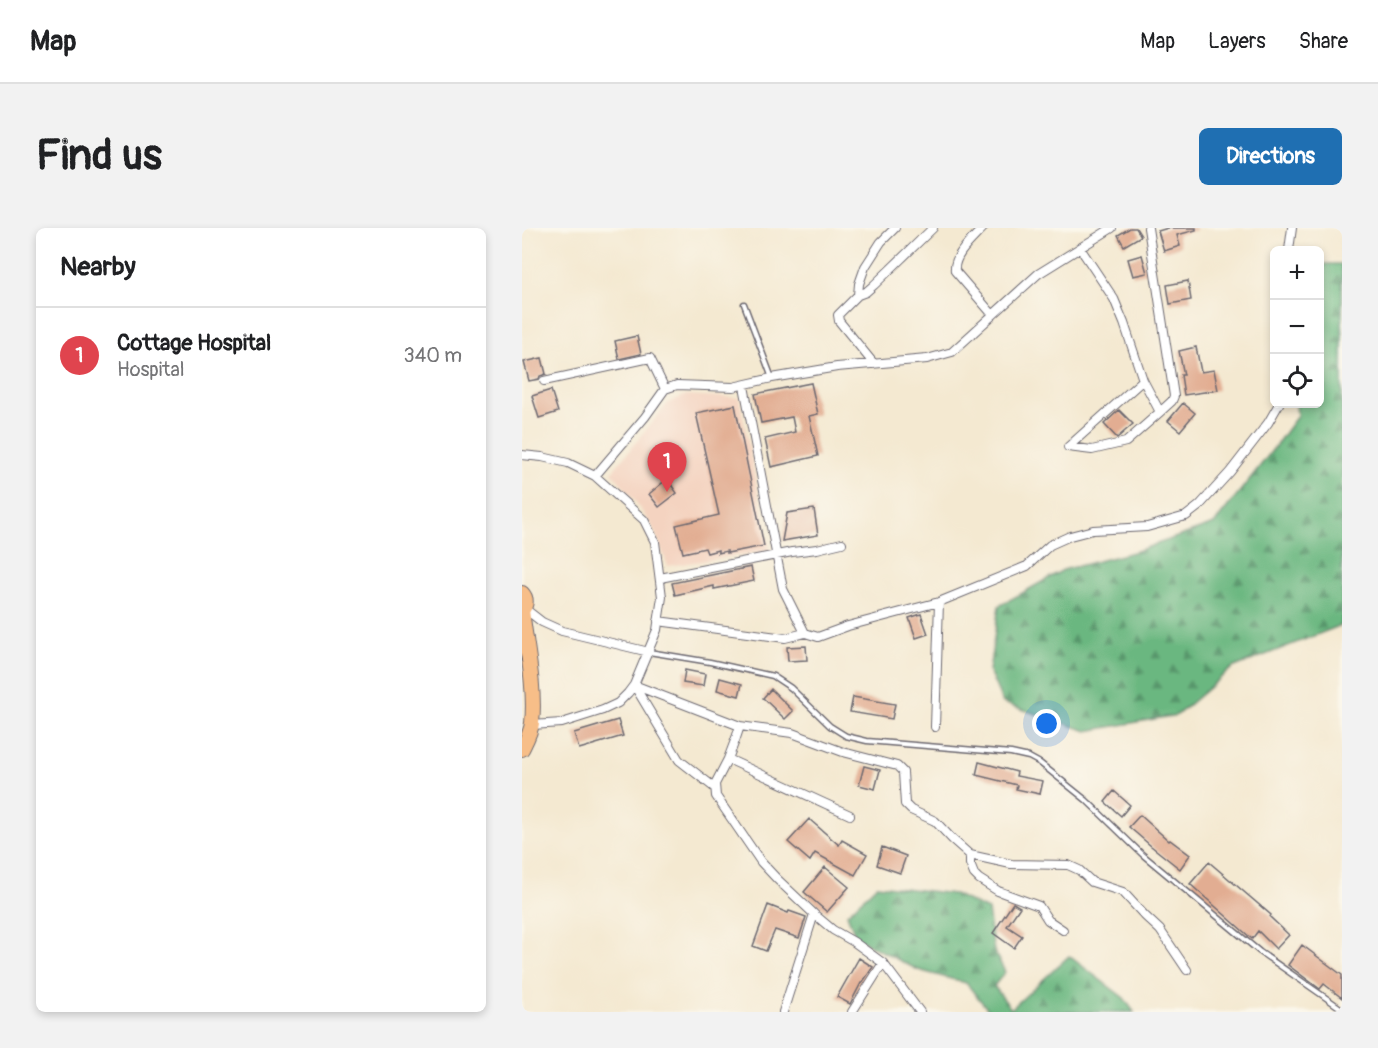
<!DOCTYPE html>
<html lang="en">
<head>
<meta charset="utf-8">
<style>
  :root { --surface:#fff; --page:#f2f2f2; --text:#202124; --muted:#757577; --line:#e0e0e0; --accent:#1f6fb2 }
  body { margin:0; font-family:Pangolin,sans-serif; background:var(--page); color:var(--text) }
  .controls { position:absolute; right:18px; top:18px; display:grid; overflow:hidden; border-radius:9px; box-shadow:0 3px 9px #0003 }
  .controls button { width:54px; height:54px; display:grid; place-items:center; padding:0; border:0; border-bottom:2px solid var(--line); background:var(--surface); color:var(--text); font:30px sans-serif }
  .you { position:absolute; left:525px; top:496px; width:21px; height:21px; margin:-15px; border:4px solid #fff; border-radius:50%; background:#1a73e8; box-shadow:0 0 0 9px #1a73e833 }
  .badge { display:grid; place-items:center; width:39px; height:39px; border-radius:50%; background:var(--accent); color:#fff; font-size:20px; font-weight:700 }
  .pin { position:absolute; translate:-50% -50px; filter:drop-shadow(0 2px 3px #0008) }
  .pin::after { content:''; position:absolute; top:32px; width:21px; height:18px; background:inherit; clip-path:polygon(0 0,100% 0,50% 100%) }
  .list { margin:0; padding:0; list-style:none }
  h2 { display:flex; justify-content:space-between; align-items:center; height:78px; margin:0; padding:0 24px; font-size:26px }
  h2 small { font-size:20px; font-weight:400; color:var(--muted) }
  .list li { display:grid; grid-template-columns:39px 1fr auto; gap:18px; align-items:center; box-sizing:border-box; height:96px; padding:0 24px; border-top:2px solid var(--line) }
  .list b { display:block; font-size:22px; white-space:nowrap }
  .list p { margin:0; font-size:20px; white-space:nowrap; color:var(--muted) }
  .list em { font-size:20px; font-style:normal; color:var(--muted) }
  .icon { flex:none; width:33px; height:33px; fill:none; stroke:currentColor; stroke-width:2; stroke-linecap:round; stroke-linejoin:round }
  .map { position:relative; flex:none; width:820px; height:784px; overflow:hidden; border-radius:9px }
  header { display:flex; align-items:center; gap:36px; box-sizing:border-box; height:84px; padding:0 30px; background:var(--surface); border-bottom:2px solid var(--line) }
  header strong { font-size:28px }
  nav { display:flex; gap:33px; margin-inline-start:auto; font-size:21px }
  .intro { display:flex; align-items:center; justify-content:space-between; box-sizing:border-box; height:144px; padding:0 36px }
  h1 { margin:0; font-size:42px }
  .button { padding:15px 27px; border-radius:9px; background:var(--accent); color:#fff; font-size:21px; font-weight:700 }
  main { display:flex; gap:36px; padding:0 36px }
  aside { flex:1; background:var(--surface); border-radius:9px; box-shadow:0 3px 9px #0003 }
  .map>svg:first-child { display:block }
</style>
</head>
<body>
<header>
<strong>Map</strong>
<nav><a>Map</a><a>Layers</a><a>Share</a></nav>
</header>
<div class="intro"><h1>Find us</h1><a class="button">Directions</a></div>
<main>
<aside>
<h2>Nearby<small></small></h2>
<ul class="list">
<li><span class="badge" style="background:#e0444e">1</span><div><b>Cottage Hospital</b><p>Hospital</p></div><em>340 m</em></li>
</ul>
</aside>
<div class="map">
<svg width="820" height="784" viewBox="0 0 820 784">
  <defs>
    <pattern id="forest-firs" width="22" height="20" patternUnits="userSpaceOnUse" patternTransform="scale(1.5)"><rect width="22" height="20" fill="#6ab780"/><path d="M5 1l3.5 6h-7zM16 11l3.5 6h-7z" fill="#57946a"/></pattern>
  </defs>
  <rect width="100%" height="100%" fill="#fbf7ec"/>
  <filter id="ink" filterUnits="userSpaceOnUse"><feTurbulence type="fractalNoise" baseFrequency=".0167" numOctaves="2"/><feDisplacementMap in="SourceGraphic" scale="12" xChannelSelector="R" yChannelSelector="G"/><feConvolveMatrix kernelMatrix="1 2 1 2 8 2 1 2 1" color-interpolation-filters="sRGB"/></filter>
  <filter id="wash" filterUnits="userSpaceOnUse"><feTurbulence type="fractalNoise" baseFrequency=".008" numOctaves="4" result="noise"/><feDisplacementMap in="SourceGraphic" scale="24" xChannelSelector="R" yChannelSelector="G"/><feGaussianBlur stdDeviation="1.35" result="paint"/><feColorMatrix in="noise" values="0 0 0 0 0 0 0 0 0 0 0 0 0 0 0 0 0 1.4 0 .05"/><feComposite in="paint" operator="in"/></filter>
  <g filter="url(#wash)">
    <rect width="100%" height="100%" fill="#f4e9d1"/>
    <path fill="#f4d3c0" d="M164,167L217,170L248,323L146,338L132,302L114,274L90,244L146,175Z"/>
    <path fill="url(#forest-firs)" stroke="#466c5e" stroke-width="1.5" d="M798,36H820V397L710,440L655,487L565,503L481,475L467,443L477,378L541,342L615,323L692,296L746,228L775,188L774,176H798Z
      M355,657L432,666L466,682L472,723L483,744L472,758L489,781L547,728L602,770L612,784H468L444,755L396,742L334,710L325,686Z"/>
    <g id="blocks">
      <path fill="#e2ad92" d="M608,0H614L619,8L602,18L596,7Z
        M646,0H674V2L655,7L658,18L642,23L636,3Z
        M620,27L625,45L611,48L606,31Z
        M666,53L669,72L648,76L645,57Z
        M115,108L119,126L97,131L93,113Z
        M674,119L679,144L692,142L696,162L662,167L659,147H662L657,123Z
        M20,130L24,146L18,148L17,151L7,153L2,134Z
        M289,155L296,186L287,188L296,228L249,239L243,211L273,204L270,189L239,195L233,166Z
        M29,162L36,184L17,190L10,168Z
        M661,175L673,185L658,203L646,193Z
        M213,177L242,318L205,325V323L196,325V322L185,325L183,320L161,325L154,297L197,287L174,185Z
        M597,182L611,196L595,210L582,196Z
        M145,251L155,265L137,279L127,266Z
        M292,281L296,307L260,313L265,285Z
        M229,339L232,353L192,361V358L153,367L150,355Z
        M399,386L406,406L394,410L387,390Z
        M284,418L285,432L266,433L265,419Z
        M163,442L183,446L181,458L161,455Z
        M198,450L220,456L217,468L195,462Z
        M249,461L271,483L263,491L241,470Z
        M331,469L373,476L370,491L328,484Z
        M96,492L101,508L57,521L52,505Z
        M457,534L495,544L494,548L521,553L518,566L494,561L495,557L454,547Z
        M342,538L358,542L353,561L337,557Z
        M592,563L608,577L599,588L583,574Z
        M618,587L647,613L648,612L668,627L658,641L629,618L607,599Z
        M287,591L317,617L320,612L345,626L333,647L293,625L288,633L266,614Z
        M360,619L384,628L378,645L355,637Z
        M687,634L749,687L748,689L767,707L754,721L736,703L730,711L668,656Z
        M303,639L327,659L305,684L282,664Z
        M491,675L498,679L485,698L500,708L492,720L471,705Z
        M246,677L266,685L267,683L284,689L277,710L253,702L244,723L231,718Z
        M780,717L820,747V770L802,756L798,761L766,737Z
        M337,730L351,739L340,755H339L328,776L315,769Z"/>
    </g>
  </g>
  <g filter="url(#ink)">
    <use href="#blocks" fill-opacity="0" stroke="#6c6870" stroke-width="1.5"/>
    <g fill="none" stroke-linecap="round" stroke-linejoin="round">
      <g stroke="#6c6870" stroke-width="7">
        <path id="lane" d="M222,76L250,150
          M127,424L188,434L251,448L269,460L308,498L324,508L345,513L489,525L507,529L518,535L564,572L621,627L738,724L820,781"/>
      </g>
      <g stroke="#6c6870" stroke-width="10">
        <path id="street" d="M461,0C451,11 431,27 433,43L471,87
          M558,20L592,71L602,95L621,152L638,184
          M767,22L770,0
          M336,67L344,64L352,57L411,0
          M352,136L317,93L316,87L336,67L337,56L343,39L359,14L373,0
          M22,153L128,130L143,161
          M222,158L261,361L283,405L296,409L326,398L417,374L505,338L528,317L548,308L571,302L625,299L664,288L677,278L708,244L746,195L757,176
          M546,219L570,222L604,214L638,184L650,173L652,168L626,0
          M546,219L621,152
          M0,227L20,229L46,235L73,248L122,292L133,314L140,369L135,402L112,457L106,465L96,475L81,482L40,495L10,497
          M73,248L123,189L143,161L155,157L211,159L250,150L315,139L405,131L430,124L516,46L590,0
          M138,350L270,324L295,321L320,315
          M2,380L20,394L40,403L127,424
          M136,393L263,410L283,405
          M112,457L218,498L270,505L321,524L375,538L381,544L383,576L389,582L413,593L430,611L448,627L489,636L546,637L557,642L570,654L601,664L623,688L638,702L665,742
          M112,457L157,532L193,560
          M218,498L214,510L206,531L193,556L194,568L198,574L239,634L255,651L292,686L311,702L332,714L361,735L398,784
          M413,499L417,374
          M206,531L328,587
          M448,627V636L452,646L457,651L476,663L517,678L526,692L541,702
          M261,784L292,686
          M330,784L361,735"/>
      </g>
      <g stroke="#6c6870" stroke-width="16">
        <path id="highway" d="M0,365C5,370 5,377 0,382C4,417 14,461 10,495C9,504 4,513 0,521"/>
      </g>
      <use href="#lane" stroke="#fff" stroke-width="4"/>
      <use href="#street" stroke="#fff" stroke-width="8"/>
      <use href="#highway" stroke="#f7be88" stroke-width="14"/>
    </g>
  </g>
</svg>
<div class="controls">
<button>+</button>
<button>−</button>
<button><svg class="icon" aria-label="locate" viewBox="0 0 24 24"><circle cx="12" cy="12" r="6"/><path d="M12 2v4M12 18v4M2 12h4M18 12h4"/></svg></button>
</div>
<div class="you"></div>
<div class="pin badge" style="left:145px;top:264px;background:#e0444e">1</div>
</div>
</main>
</body>
</html>
